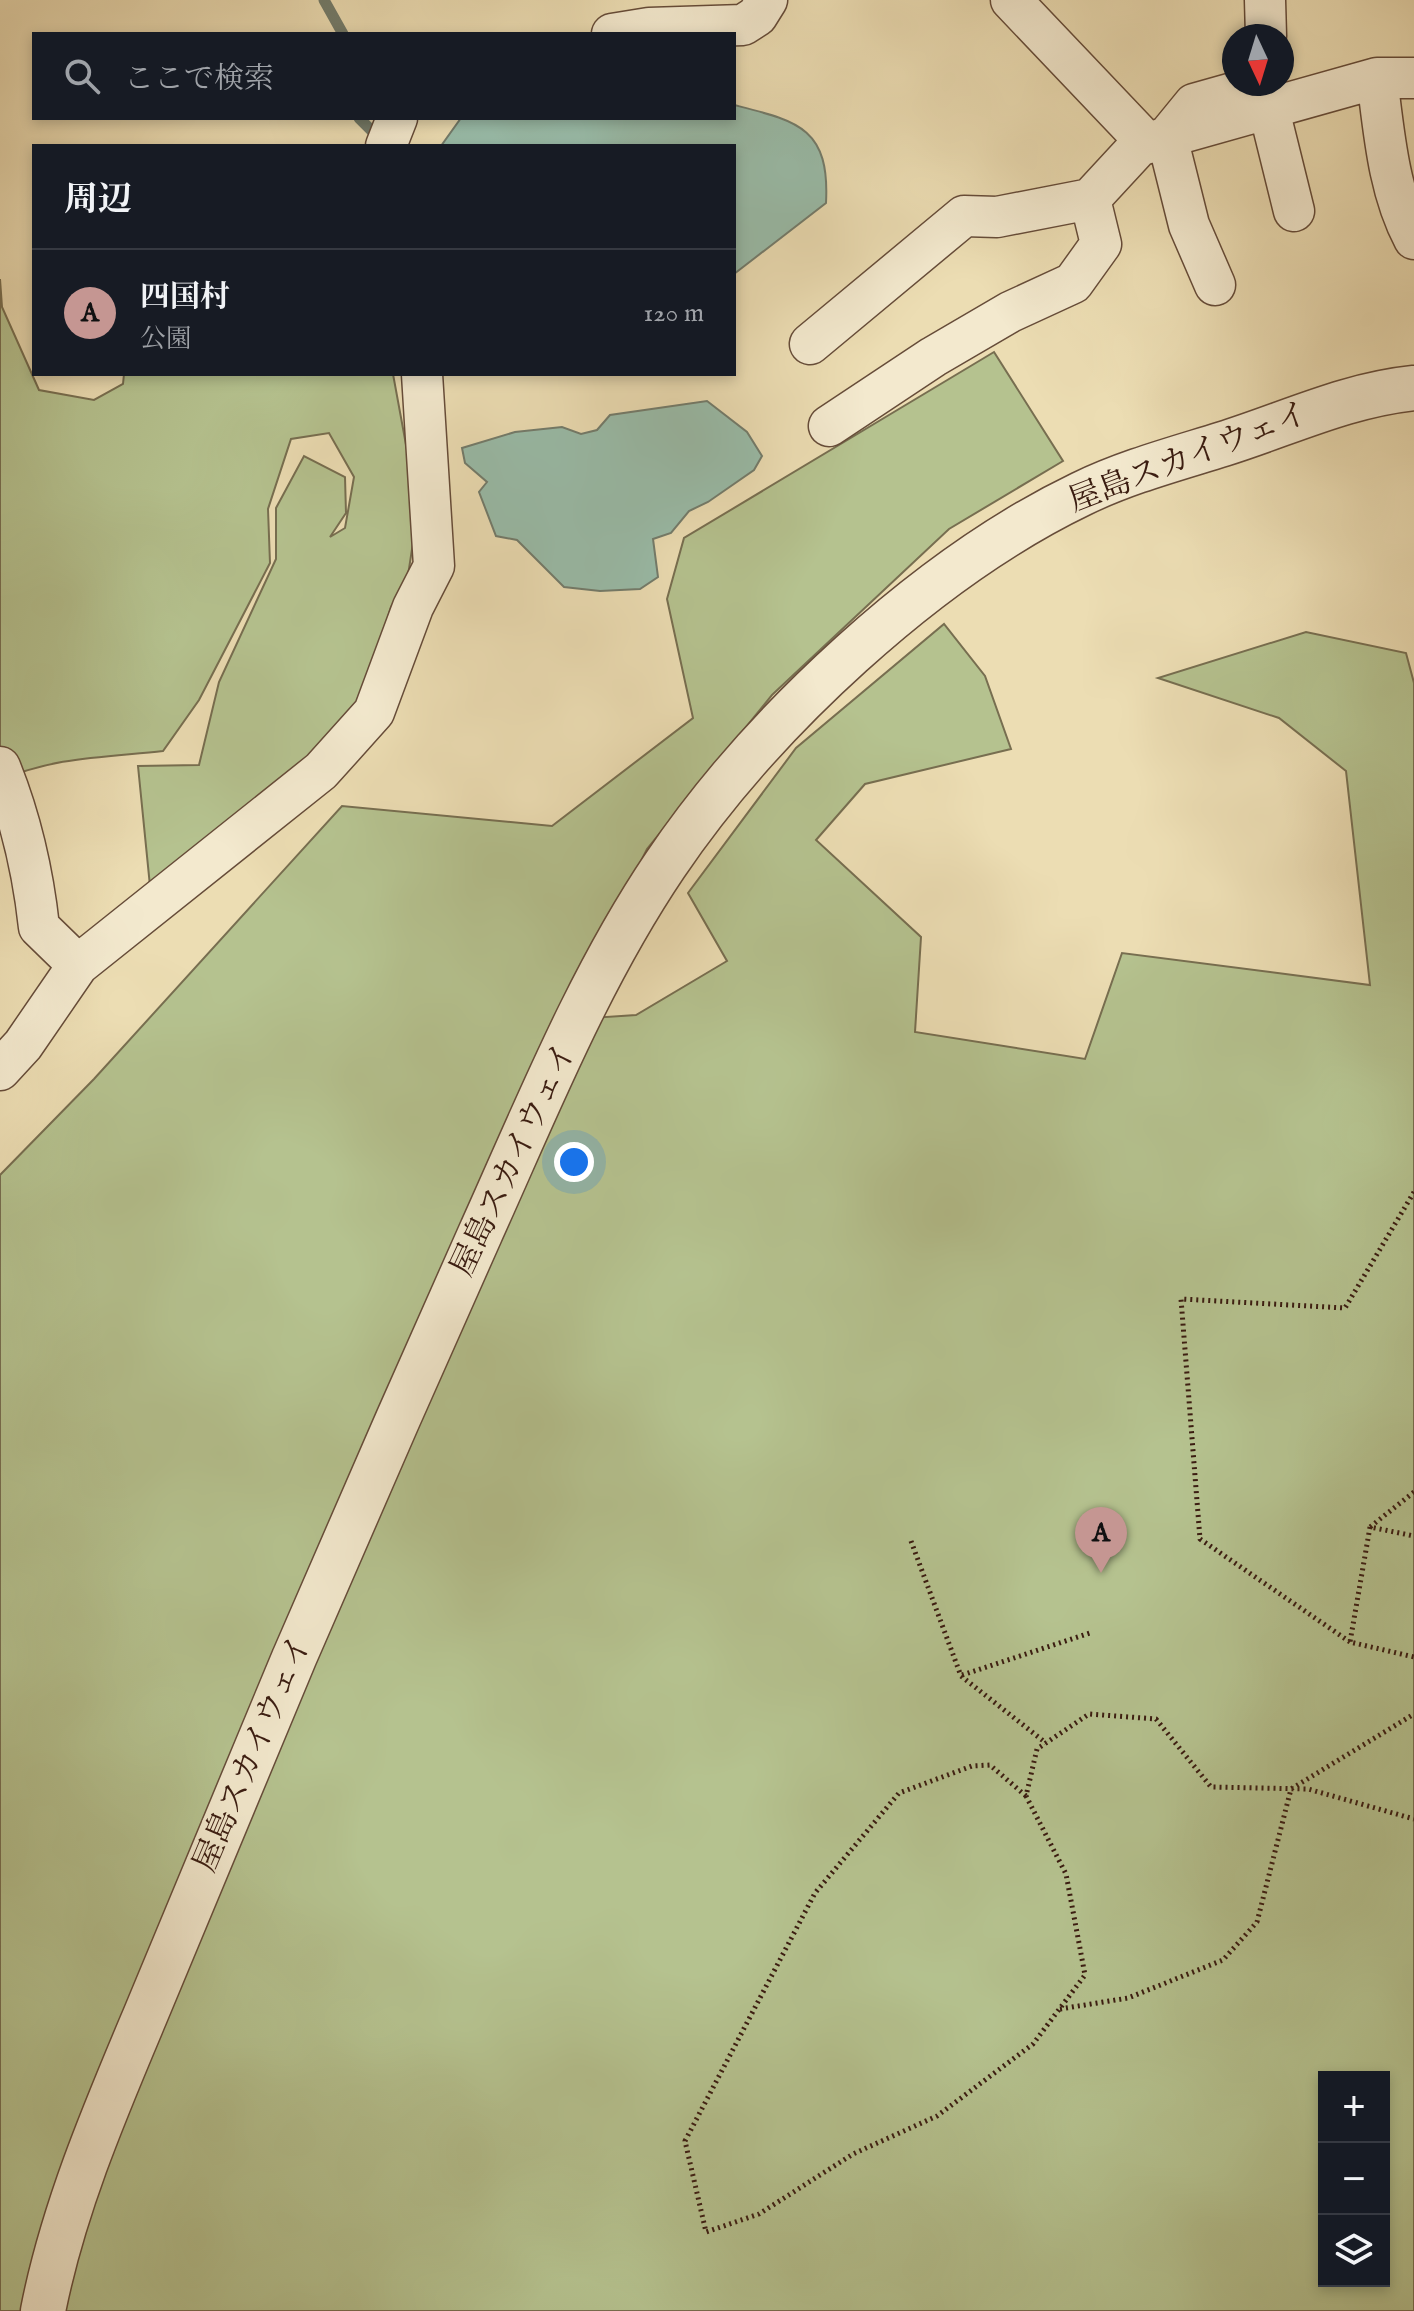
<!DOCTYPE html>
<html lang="ja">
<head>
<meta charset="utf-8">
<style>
  :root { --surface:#171b24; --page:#20242c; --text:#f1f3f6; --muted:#9ea1a6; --line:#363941; --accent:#c59692 }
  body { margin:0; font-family:"IM FELL English","Noto Serif JP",serif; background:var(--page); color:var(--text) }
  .controls { position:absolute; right:24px; bottom:24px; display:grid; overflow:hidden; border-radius:0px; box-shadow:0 4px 12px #0003 }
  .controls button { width:72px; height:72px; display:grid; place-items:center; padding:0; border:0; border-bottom:2px solid var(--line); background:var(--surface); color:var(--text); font:40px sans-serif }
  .compass { position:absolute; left:1222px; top:24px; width:72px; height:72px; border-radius:50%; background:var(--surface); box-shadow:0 4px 12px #0003; rotate:176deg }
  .you { position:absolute; left:574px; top:1162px; width:28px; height:28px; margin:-20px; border:6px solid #fff; border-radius:50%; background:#1a73e8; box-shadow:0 0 0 12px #1a73e833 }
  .badge { display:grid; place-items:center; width:52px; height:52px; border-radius:50%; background:var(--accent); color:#111; font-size:26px; font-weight:700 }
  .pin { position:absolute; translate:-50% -66px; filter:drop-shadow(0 2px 4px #0008) }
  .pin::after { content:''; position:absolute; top:42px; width:28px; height:24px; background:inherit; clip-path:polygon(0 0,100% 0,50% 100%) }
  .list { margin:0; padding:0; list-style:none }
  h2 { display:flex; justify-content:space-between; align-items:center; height:104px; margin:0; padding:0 32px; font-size:34px }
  h2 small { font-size:26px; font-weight:400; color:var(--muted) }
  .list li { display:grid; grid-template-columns:52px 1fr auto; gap:24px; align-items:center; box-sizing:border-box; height:128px; padding:0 32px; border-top:2px solid var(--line) }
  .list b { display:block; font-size:30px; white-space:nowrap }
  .list p { margin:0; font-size:26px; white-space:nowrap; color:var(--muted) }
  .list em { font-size:26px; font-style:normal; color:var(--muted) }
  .icon { flex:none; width:44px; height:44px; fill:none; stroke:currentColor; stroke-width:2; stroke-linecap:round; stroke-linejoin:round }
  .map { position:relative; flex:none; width:1414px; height:2311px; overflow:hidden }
  .search { position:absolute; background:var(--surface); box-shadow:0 4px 12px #0003; left:32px; top:32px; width:704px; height:88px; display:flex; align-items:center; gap:20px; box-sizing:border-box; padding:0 28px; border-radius:0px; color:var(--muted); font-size:30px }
  .panel { position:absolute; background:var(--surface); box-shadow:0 4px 12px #0003; left:32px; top:144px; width:704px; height:232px; border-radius:0px }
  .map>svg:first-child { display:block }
</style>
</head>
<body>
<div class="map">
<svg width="1414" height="2311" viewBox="0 0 1414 2311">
  <rect width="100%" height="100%" fill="#ecddb3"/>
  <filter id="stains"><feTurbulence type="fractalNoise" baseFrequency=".0025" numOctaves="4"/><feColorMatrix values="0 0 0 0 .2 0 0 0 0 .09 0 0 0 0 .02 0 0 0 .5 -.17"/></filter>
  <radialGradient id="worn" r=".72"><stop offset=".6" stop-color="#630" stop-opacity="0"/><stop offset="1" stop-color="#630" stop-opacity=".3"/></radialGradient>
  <path fill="#b5c28f" stroke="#776e50" stroke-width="2" fill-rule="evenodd" d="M0,279L2,307L39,390L94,400L123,384L124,374H393L418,510L407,582L391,607L362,705L314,766L151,896L138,766L199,765L219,682L276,559V508L304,456L345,477L346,513L330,537L345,528L354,477L329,433L291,439L268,509L270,563L199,700L163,751C108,757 50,757 0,781Z
    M994,352L1063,461L949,529L772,695L647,849L562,1020L636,1015L727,961L688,893L796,748L944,624L985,676L1011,749L865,784L816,840L921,937L915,1032L1085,1059L1122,953L1370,985L1346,771L1279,718L1158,678L1306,632L1406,653L1414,683V2311H0V1175L94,1079L342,806L552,826L693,718L667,599L684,538ZM1324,2077H1384V2281H1324Z"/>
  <path fill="#99bca9" stroke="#737c6c" stroke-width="2" d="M734,105C797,121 830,127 826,203L734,274V146H441L461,118H734Z
    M707,401L747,432L762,456L754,470L708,502L689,511L671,533L653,539L658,577L640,589L600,591L564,587L517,540L496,536L479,492L487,482L465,463L462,448L515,432L562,427L581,434L597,430L610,415Z"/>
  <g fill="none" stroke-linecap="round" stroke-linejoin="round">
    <path stroke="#737c6c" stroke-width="11" d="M324,0L343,34
      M359,118L379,138"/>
    <g stroke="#664c39" stroke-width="43">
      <path id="minor" d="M1011,0L1147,143
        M1265,0L1266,36
        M612,34L649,28L743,25L757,16L767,0
        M1377,78C1384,132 1388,190 1414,239
        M1269,110L1294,211
        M386,146L397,118
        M1215,285L1189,225L1167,137L1377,78H1414
        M810,344L964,216L997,217L1090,199L1139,146L1167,137L1194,104L1265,84
        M829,426L933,357L1010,312L1073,283L1101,244L1090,199
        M0,767C21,819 33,872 39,927L78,965L321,771L374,712L413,607L434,566L422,374
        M0,1070L23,1045L78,965"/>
    </g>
    <g stroke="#664c39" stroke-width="47">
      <path id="tertiary" d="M43,2311C63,2209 105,2111 145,2016C194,1896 244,1777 294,1658C355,1516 417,1375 480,1234C536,1110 588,979 665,865C761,723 927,568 1081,494C1126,472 1175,459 1223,444C1287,424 1346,395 1414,388"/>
    </g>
    <path stroke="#391b10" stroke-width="5" stroke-dasharray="2 4" stroke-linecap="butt" d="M1414,1492L1370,1527L1414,1536
      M1370,1527L1350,1642L1414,1657
      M911,1541L961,1676L1046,1743
      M1350,1642L1200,1539L1181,1299L1345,1308L1414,1192
      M962,1675L1090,1633
      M1026,1796L990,1765L972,1766L899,1793L815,1893L685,2141L706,2232L759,2214L853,2154L937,2116L1033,2044L1085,1975L1066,1874L1026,1796L1037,1749L1089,1714L1156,1719L1211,1787L1308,1789L1414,1819
      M1060,2009L1128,1998L1223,1960L1257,1922L1291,1789L1414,1714"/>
    <use href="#minor" stroke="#f3e9ce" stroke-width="40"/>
    <use href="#tertiary" stroke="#f3e9ce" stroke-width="44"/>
  </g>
  <g text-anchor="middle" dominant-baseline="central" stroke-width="6" stroke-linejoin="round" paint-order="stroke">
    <g font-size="32" fill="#391b10" stroke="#f3e9ce">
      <text transform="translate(1189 458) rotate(-21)">屋島スカイウェイ</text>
      <text transform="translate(515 1160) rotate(-65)">屋島スカイウェイ</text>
      <text transform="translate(254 1754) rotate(-67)">屋島スカイウェイ</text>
    </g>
  </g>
  <rect width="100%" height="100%" filter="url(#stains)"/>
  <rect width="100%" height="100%" fill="url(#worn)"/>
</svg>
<div class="controls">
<button>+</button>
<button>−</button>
<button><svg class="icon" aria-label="layers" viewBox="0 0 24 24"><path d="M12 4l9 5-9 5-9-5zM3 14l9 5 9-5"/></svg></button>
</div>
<svg class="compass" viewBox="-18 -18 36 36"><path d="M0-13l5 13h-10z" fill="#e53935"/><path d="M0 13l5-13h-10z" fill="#9ea1a6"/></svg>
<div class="you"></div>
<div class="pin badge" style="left:1101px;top:1573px">A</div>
<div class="search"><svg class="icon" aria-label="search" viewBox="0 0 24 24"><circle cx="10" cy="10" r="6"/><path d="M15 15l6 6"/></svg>ここで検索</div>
<section class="panel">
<h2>周辺<small></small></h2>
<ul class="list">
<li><span class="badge">A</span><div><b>四国村</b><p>公園</p></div><em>120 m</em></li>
</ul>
</section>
</div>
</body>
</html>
